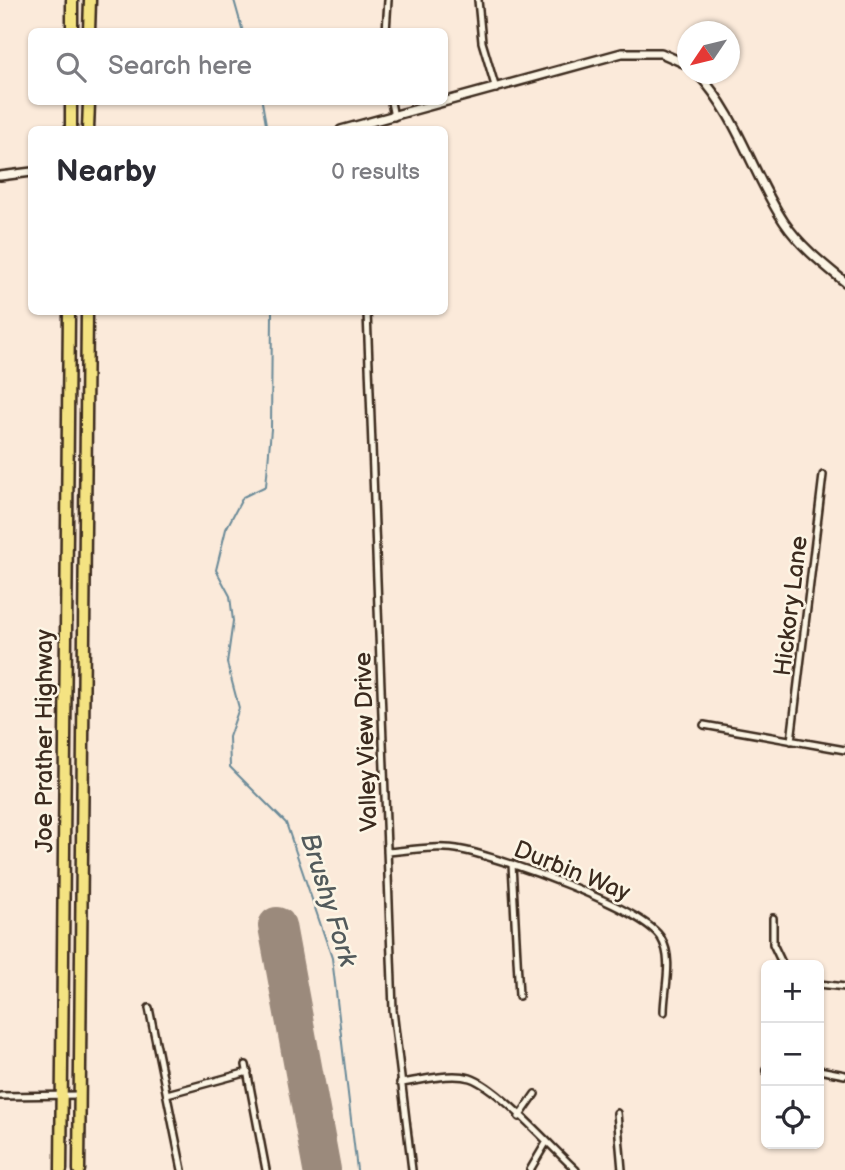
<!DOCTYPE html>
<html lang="en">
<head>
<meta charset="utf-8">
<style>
  :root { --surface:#fff; --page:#f7f7f7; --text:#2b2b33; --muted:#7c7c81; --line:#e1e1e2 }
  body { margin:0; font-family:"Balsamiq Sans",sans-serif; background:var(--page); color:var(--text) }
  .controls { position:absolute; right:21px; bottom:21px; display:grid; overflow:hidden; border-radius:10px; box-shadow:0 2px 5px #0004 }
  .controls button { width:63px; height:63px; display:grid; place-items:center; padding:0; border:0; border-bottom:2px solid var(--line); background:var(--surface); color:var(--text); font:35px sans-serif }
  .compass { position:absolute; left:677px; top:21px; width:63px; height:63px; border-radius:50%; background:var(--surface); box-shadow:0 2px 5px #0004; rotate:235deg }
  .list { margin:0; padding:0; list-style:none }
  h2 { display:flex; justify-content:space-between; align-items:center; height:91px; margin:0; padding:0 28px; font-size:30px }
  h2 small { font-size:23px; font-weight:400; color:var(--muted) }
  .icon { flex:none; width:38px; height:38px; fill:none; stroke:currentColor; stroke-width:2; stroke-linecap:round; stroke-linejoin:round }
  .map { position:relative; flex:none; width:845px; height:1170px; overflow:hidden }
  .search { position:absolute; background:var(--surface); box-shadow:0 2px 5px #0004; left:28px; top:28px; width:420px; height:77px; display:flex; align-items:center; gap:18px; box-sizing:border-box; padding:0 24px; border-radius:10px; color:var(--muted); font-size:26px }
  .panel { position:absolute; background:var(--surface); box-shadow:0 2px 5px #0004; left:28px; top:126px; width:420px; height:189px; border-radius:10px }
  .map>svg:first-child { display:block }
</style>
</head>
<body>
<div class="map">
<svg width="845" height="1170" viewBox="0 0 845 1170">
  <rect width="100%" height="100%" fill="#fbeada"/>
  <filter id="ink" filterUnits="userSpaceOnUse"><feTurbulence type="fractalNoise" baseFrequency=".0143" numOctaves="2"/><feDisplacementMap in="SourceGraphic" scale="14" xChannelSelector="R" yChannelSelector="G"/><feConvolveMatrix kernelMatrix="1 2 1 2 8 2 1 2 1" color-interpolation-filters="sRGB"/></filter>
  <g filter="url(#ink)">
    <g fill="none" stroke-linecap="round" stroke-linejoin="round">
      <path stroke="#6a8a98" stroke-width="2" d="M234,0L243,32
        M262,102L267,130
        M272,312L271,429L266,486L243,497L226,529L216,570L230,596L233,621L227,663L239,708L229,737L230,767L286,823L332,958L357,1170"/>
      <path stroke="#9b8a7c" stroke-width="38" d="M277,926L322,1170"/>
      <g stroke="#3b2a1e" stroke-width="10">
        <path id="street" d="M478,0L482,42L496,89
          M386,32L388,0
          M391,102L394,117
          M367,312L393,1010L412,1170
          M704,725L845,750
          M791,741L823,475
          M387,852C411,850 438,845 462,850C499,857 644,908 661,938C674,959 664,989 664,1012
          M512,864L519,996
          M773,918V944L783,965
          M819,984L845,987
          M149,1008L182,1170
          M246,1065L266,1170
          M819,1070L845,1075
          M766,1071V1070
          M400,1083C421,1081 450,1072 470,1078C498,1087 552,1148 576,1170
          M167,1094L248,1072
          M0,1096L80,1095
          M617,1113L622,1170
          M519,1117L535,1094
          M530,1170L546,1143"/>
      </g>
      <g stroke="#3b2a1e" stroke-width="12">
        <path id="secondary" d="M698,74C737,115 753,175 784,222C800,246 823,264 845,282
          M341,130L622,53H661L688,65
          M0,176L32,172"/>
      </g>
      <g stroke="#3b2a1e" stroke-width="15">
        <path id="highway" d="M72,32V0
          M89,32L90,0
          M71,130V102
          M88,130L89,102
          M61,1170L69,312
          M79,1170L87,312"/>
      </g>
      <use href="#street" stroke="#fcf5e5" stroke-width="5"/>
      <use href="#secondary" stroke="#fcf5e5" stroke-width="7"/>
      <use href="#highway" stroke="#f4e382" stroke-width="10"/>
    </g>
  </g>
  <g text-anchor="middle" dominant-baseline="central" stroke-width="5" stroke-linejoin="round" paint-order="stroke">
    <g font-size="24" fill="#3b2a1e" stroke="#fcf5e5">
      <text transform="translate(791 606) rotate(-83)">Hickory Lane</text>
      <text transform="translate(44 741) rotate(-90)">Joe Prather Highway</text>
      <text transform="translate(366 742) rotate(-92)">Valley View Drive</text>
      <text transform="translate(572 871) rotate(22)">Durbin Way</text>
    </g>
    <g font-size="26" font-style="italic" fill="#525a5b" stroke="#fcf5e5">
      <text transform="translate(328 900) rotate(73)">Brushy Fork</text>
    </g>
  </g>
</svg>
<div class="controls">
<button>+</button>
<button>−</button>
<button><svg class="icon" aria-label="locate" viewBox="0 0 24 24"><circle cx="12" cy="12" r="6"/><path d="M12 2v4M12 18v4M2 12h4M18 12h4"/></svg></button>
</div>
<svg class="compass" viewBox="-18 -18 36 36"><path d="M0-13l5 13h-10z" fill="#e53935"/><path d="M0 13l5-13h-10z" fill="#7c7c81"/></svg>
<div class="search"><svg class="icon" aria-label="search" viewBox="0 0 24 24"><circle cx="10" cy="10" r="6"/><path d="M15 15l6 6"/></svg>Search here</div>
<section class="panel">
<h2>Nearby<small>0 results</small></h2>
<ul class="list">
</ul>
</section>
</div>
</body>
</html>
